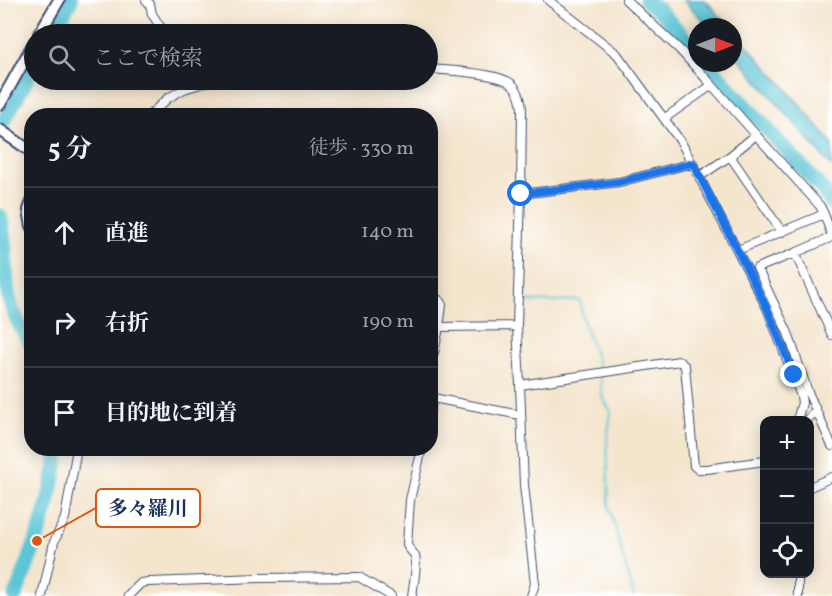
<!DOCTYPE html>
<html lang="ja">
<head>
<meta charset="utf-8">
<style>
  :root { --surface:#171b24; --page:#242831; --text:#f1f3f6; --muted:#9ea1a6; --line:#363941 }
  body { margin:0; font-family:Vollkorn,"Noto Serif JP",serif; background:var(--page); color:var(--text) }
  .controls { position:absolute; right:18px; bottom:18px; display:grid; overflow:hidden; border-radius:12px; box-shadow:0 3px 15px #0003 }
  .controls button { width:54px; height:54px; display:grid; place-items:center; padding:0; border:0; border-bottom:2px solid var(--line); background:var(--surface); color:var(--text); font:30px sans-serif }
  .compass { position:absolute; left:688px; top:18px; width:54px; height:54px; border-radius:50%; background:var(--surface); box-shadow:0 3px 15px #0003; rotate:90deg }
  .stop { position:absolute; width:18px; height:18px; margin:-14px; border:4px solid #1a73e8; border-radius:50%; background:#fff }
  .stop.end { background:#1a73e8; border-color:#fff; box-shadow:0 2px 6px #0008 }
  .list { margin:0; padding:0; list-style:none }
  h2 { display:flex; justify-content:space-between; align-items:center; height:78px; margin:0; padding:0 24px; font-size:26px }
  h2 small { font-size:20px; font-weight:400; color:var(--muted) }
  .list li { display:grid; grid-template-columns:39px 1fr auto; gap:18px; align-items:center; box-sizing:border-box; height:90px; padding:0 24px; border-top:2px solid var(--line) }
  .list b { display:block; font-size:22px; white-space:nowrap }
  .list em { font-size:20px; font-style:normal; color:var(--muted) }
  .icon { flex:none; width:33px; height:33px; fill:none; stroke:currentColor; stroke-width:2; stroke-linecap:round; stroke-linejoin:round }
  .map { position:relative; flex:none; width:832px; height:596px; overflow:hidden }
  .search { position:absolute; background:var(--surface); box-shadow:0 3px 15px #0003; left:24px; top:24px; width:414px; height:66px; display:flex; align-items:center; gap:15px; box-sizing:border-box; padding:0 21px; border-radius:33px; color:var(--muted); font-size:22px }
  .panel { position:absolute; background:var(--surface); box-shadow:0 3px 15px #0003; left:24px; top:108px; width:414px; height:348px; border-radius:24px }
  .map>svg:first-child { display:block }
</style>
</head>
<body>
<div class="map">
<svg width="832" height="596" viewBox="0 0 832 596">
  <rect width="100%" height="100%" fill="#fff"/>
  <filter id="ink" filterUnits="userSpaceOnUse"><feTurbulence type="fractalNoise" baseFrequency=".0167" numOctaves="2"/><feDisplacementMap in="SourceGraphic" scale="12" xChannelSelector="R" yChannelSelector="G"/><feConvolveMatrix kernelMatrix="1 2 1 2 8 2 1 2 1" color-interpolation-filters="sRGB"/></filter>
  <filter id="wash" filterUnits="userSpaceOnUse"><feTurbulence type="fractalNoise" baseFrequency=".008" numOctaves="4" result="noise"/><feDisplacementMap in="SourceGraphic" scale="24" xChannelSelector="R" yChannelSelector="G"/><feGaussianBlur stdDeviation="1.35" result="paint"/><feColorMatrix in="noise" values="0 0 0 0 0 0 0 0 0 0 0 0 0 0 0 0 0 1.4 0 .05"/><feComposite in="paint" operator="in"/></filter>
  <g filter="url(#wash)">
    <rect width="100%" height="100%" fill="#f4e5cd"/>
    <path fill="#5bc5d5" stroke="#3b7a9a" stroke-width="1.5" d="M683,0H705L730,27H710Z
      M733,30L786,88L832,143V167L733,52Z"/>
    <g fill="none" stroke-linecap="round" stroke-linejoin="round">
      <path stroke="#5bc5d5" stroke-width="2" d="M521,301L554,302L578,300L581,302C581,326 595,347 599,370
        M600,376L602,396L611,412L607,439L609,506L634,596"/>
      <path stroke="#5bc5d5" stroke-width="15" d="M646,0L660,11L697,51
        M52,34L71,0
        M707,63L823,190L832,204
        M0,128L34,66
        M0,216C6,239 5,260 7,283C8,306 19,326 32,345
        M15,596C35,548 52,500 59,448"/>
    </g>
  </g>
  <g filter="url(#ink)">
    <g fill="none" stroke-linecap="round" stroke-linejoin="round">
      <g stroke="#3c4a6f" stroke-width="10">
        <path id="street" d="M146,0L150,4L152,14L165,34
          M548,0L617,54L681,142L767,308L801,396L802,403L797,420
          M626,0L679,49L712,85
          M428,69C446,70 491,73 507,81C518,86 521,98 522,109L521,194
          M183,80L184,89L213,80
          M149,116L168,98L184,89
          M665,118L712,85L756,135
          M730,156L756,135L820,206L824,214
          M699,177L730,156L782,232
          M738,250L824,214L832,236
          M795,253L832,237
          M430,298L439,300L442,305L439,327
          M517,326L521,194L619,182L693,163
          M832,335L795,253L757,268L788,333L808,392L832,446
          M430,357L434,353L439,327L517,326L520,385
          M430,359V368
          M430,411L433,398L520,415
          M807,420L816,410
          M810,487L832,477
          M42,596L54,542L65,518L77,448
          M128,596L141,583L149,582L259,578L359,577L391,596
          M412,596C413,587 418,563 415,556C412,550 408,550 407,544L410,500L422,448
          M531,596L535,584L524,485L520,385L679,361L685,366L694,466L698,469H707L764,461
          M798,596V574"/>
      </g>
      <g stroke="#3c4a6f" stroke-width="14">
        <path id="secondary" d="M39,34L59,0
          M0,104L34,43
          M0,130L32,152
          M32,202L29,210L32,226"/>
      </g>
      <use href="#street" stroke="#fff" stroke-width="8"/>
      <use href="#secondary" stroke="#fff" stroke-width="10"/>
    </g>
  </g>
  <g fill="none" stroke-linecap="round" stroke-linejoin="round" filter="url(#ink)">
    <path stroke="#1a73e8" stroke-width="8" d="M521,194L619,182L693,163L767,308L794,375"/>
  </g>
  <path fill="none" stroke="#de5710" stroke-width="2" d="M37 541L96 508"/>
  <circle fill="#de5710" stroke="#fff" stroke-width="2" cx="37" cy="541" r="6"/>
  <rect fill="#fff" stroke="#de5710" stroke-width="2" x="96" y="489" width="104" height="38" rx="6"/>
  <g font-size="20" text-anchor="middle" font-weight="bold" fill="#1b2f5e">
    <text x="148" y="515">多々羅川</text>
  </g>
</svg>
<div class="controls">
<button>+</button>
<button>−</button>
<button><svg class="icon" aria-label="locate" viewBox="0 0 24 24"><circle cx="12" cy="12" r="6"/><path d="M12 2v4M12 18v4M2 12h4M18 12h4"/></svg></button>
</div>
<svg class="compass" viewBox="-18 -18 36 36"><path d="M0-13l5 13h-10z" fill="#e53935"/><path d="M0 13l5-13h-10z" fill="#9ea1a6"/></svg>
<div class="stop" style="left:521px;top:194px"></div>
<div class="stop end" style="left:794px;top:375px"></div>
<div class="search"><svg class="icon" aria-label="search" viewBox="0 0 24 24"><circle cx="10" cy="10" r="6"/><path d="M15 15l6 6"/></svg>ここで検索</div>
<section class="panel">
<h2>5 分<small>徒歩 · 330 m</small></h2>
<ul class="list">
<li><svg class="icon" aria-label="ahead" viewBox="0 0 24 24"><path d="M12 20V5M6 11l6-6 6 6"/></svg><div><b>直進</b></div><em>140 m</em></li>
<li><svg class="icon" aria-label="right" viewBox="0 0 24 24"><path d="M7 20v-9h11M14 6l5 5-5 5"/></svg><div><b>右折</b></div><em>190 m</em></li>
<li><svg class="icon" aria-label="arrive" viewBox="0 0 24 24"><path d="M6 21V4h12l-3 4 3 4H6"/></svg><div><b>目的地に到着</b></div></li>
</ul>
</section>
</div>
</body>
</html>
